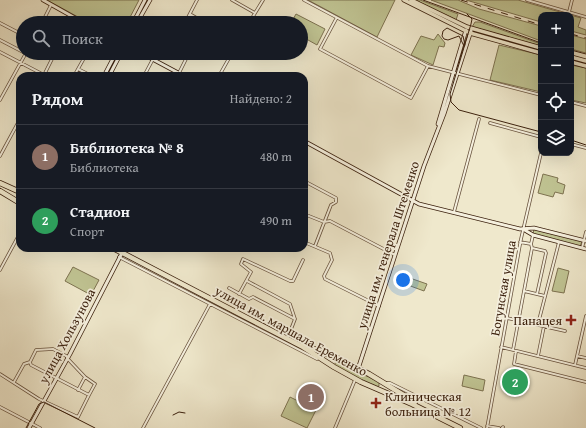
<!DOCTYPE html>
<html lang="ru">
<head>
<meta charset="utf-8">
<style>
  :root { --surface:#171b24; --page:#20242c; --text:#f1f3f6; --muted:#9ea1a6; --line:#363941; --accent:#0f766e }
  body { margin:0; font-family:"Gentium Book Plus",serif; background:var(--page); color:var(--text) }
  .controls { position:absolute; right:12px; top:12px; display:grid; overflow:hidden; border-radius:8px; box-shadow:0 4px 16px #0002 }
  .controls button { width:36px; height:36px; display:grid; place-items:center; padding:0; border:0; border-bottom:1px solid var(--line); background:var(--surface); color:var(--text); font:20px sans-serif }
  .you { position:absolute; left:403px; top:280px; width:14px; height:14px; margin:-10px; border:3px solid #fff; border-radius:50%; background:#1a73e8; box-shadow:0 0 0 6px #1a73e833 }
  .badge { display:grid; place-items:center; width:26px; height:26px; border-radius:50%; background:var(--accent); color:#fff; font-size:13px; font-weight:700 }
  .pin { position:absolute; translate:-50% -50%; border:2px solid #fff; box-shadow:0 1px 4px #0006 }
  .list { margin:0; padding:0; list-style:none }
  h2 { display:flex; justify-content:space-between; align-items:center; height:52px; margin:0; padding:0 16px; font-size:17px }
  h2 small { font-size:13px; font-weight:400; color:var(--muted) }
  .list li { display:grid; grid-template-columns:26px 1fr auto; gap:12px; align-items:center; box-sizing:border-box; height:64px; padding:0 16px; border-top:1px solid var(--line) }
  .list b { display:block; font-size:15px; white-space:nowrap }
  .list p { margin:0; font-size:13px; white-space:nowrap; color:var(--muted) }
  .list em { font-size:13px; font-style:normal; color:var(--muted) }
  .icon { flex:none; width:22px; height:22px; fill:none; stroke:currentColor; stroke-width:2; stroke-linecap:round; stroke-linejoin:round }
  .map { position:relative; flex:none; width:586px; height:428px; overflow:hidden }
  .search { position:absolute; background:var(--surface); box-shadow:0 4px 16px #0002; left:16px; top:16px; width:292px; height:44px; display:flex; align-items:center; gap:10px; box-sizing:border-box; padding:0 14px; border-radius:22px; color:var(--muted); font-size:15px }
  .panel { position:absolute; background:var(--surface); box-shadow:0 4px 16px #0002; left:16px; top:72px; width:292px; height:180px; border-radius:12px }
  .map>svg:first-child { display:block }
</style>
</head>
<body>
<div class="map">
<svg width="586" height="428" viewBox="0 0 586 428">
  <rect width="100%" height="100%" fill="#efe8cc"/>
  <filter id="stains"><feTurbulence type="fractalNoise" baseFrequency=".005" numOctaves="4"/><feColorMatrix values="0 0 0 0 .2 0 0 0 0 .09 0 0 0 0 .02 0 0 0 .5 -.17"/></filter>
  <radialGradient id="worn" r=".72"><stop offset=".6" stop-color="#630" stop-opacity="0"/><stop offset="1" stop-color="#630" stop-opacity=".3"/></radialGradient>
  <path fill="#c0c493" stroke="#7d7250" d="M47,0H139L127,23H89Z
    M308,0H395L377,37Z
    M415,0H420L458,14L456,20Z
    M431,0H458L479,9L541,26V41Z
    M466,0H518L581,18L578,27L586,30V35L571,31V15H541V22Z
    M296,14L325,29L317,45L301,36V23H291Z
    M475,22H480L541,44V46L472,27Z
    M438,34L445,43L444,47L439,46L433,65L411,55L421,36L434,40Z
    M571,35L586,39V53L571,49Z
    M499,45L541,55V92L490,80Z
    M571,65L586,68V103L571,100Z
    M543,174L558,178L557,182L565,185L563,194L555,192L553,197L538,193Z
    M534,229L582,241L580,247L533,234Z
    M73,267L99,280L91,295L65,281Z
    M558,268L569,271L564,293L552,291Z
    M407,277L427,284L424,291L405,284Z
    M336,361L379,382V386L375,387L334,366Z
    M504,374L527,378L529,381V386L524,389L503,384L501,380Z
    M464,375L485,380L483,391L462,386Z
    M290,397L316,410L307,428L281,416Z"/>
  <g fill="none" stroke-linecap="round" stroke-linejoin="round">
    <g stroke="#67513c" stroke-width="3.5">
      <path id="street" d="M232,0L255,13
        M304,0L428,66L541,95
        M527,0L586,17
        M569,12L572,0
        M190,14L205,23
        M252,18L261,23
        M160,19L166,23
        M336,19L320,49L411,98L428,66
        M0,23L23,35
        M42,23L51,5
        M185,23L197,0
        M249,23L263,0
        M0,40L23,52
        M0,52L46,76
        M78,69L92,76
        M179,73L189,53
        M44,75L55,53
        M74,76L83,60
        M144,76L153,59
        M219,76L232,53
        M0,100L26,53
        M571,102L586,106
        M490,123L541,137
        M571,144L586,148
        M0,156L20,119
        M304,181L336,198V202L331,205L315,246
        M454,212L479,119
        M304,214L324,222L330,221L395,255
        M304,242L330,253L332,260L324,276L325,279L379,306
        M531,244L533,235
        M532,248L545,251L546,253L537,294
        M582,248L586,232
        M119,257L317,359
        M0,270L20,233
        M247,281L290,304L295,319
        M229,288L249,299L253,297L295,319L288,337
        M524,291L545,296
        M239,294L251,272L241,264L243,259L290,281H293L303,260
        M507,318L565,331
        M538,324L559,242
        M501,347L586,368
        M513,350L532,248L531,244L520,242
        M516,351L514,364L586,382
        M538,356L544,326
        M577,356L586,358
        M67,358L85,377L78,390
        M575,365L586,316
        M0,374L39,399L78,417L89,395L31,365L30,362
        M85,377L95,384L89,395
        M14,382L24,364L30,362L36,350L53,349L68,357
        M386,383H390L481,428
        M0,407L40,428
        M487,426L499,428
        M143,428L210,304
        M335,428L355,380
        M487,428L521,239L541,153
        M502,428L503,427"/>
    </g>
    <g stroke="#3a1f0c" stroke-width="4.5">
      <path id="secondary" d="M43,0L84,23
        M133,23L145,0
        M137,23L150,0
        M141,53L184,76
        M104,76L116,53
        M109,76L121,53
        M438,124L466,30
        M304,141L419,204L520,229L534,228L586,241
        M523,229L533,235L586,249
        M358,369L424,166L444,114L471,31
        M29,428L70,354L122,253"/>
    </g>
    <g stroke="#3a1f0c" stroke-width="5">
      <path id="primary" d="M404,0L470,33L541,53
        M411,0L467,27L541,48
        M571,57L586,61
        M571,62L586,66"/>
    </g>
    <g stroke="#3a1f0c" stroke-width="6">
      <path id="highway" d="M0,183L20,192
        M0,191L20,203
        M113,248L303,347L334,367L361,382L412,404L460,428
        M304,345L337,358L369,374L415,402"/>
    </g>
    <use href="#street" stroke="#f5f0de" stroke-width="2"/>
    <use href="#secondary" stroke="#f5f0de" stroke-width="3"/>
    <use href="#primary" stroke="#efe8cc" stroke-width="3.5"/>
    <use href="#highway" stroke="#efe8cc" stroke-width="4.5"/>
    <path stroke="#3a1f0c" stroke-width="1" d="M423,0L541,43
      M467,14L472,19L471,24L450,94L451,102L459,110L541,132
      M464,46L459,36L448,40L444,39L442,36L443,31L447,28L463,36L465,45
      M571,50L586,54
      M571,140L586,145
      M173,415L179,412L185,413
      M26,428L39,404L44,402L95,428"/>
    <path stroke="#3a1f0c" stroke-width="1" stroke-dasharray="7 7" stroke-linecap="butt" d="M461,0L541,25
      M571,34L586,38"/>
  </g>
  <g fill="#8f2418" stroke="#f5f0de" stroke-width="1.5">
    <path d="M569 314h4v4h4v4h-4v4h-4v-4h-4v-4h4z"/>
    <path d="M374 397h4v4h4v4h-4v4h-4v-4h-4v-4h4z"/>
  </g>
  <g text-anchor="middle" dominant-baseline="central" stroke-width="3.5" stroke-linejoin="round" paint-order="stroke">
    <g font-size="13" fill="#3a1f0c" stroke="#f5f0de">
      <text transform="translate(388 245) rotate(-72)">улица им. генерала Штеменко</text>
      <text transform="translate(503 288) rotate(-80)">Богунская улица</text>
      <text transform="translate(291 331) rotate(29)">улица им. маршала Еременко</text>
      <text transform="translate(67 336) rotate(-62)">улица Хользунова</text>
    </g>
    <g font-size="13" fill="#3a1f0c" stroke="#f5f0de" text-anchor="end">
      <text x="562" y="320">Панацея</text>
      <text x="385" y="396" text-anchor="start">Клиническая<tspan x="385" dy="15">больница № 12</tspan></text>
    </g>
  </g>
  <rect width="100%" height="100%" filter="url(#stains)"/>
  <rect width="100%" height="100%" fill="url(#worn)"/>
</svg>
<div class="controls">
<button>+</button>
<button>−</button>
<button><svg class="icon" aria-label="locate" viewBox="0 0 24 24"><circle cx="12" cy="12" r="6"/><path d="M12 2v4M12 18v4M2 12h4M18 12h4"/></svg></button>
<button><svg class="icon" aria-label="layers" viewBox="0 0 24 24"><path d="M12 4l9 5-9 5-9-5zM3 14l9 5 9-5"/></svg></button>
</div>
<div class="you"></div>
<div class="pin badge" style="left:311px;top:397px;background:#8d6e63">1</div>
<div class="pin badge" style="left:515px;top:382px;background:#2e9e5b">2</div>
<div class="search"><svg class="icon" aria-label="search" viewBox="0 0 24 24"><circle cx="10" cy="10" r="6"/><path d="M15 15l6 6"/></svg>Поиск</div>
<section class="panel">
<h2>Рядом<small>Найдено: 2</small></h2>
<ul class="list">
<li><span class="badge" style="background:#8d6e63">1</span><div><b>Библиотека № 8</b><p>Библиотека</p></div><em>480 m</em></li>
<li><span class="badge" style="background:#2e9e5b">2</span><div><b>Стадион</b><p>Спорт</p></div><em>490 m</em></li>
</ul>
</section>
</div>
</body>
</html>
